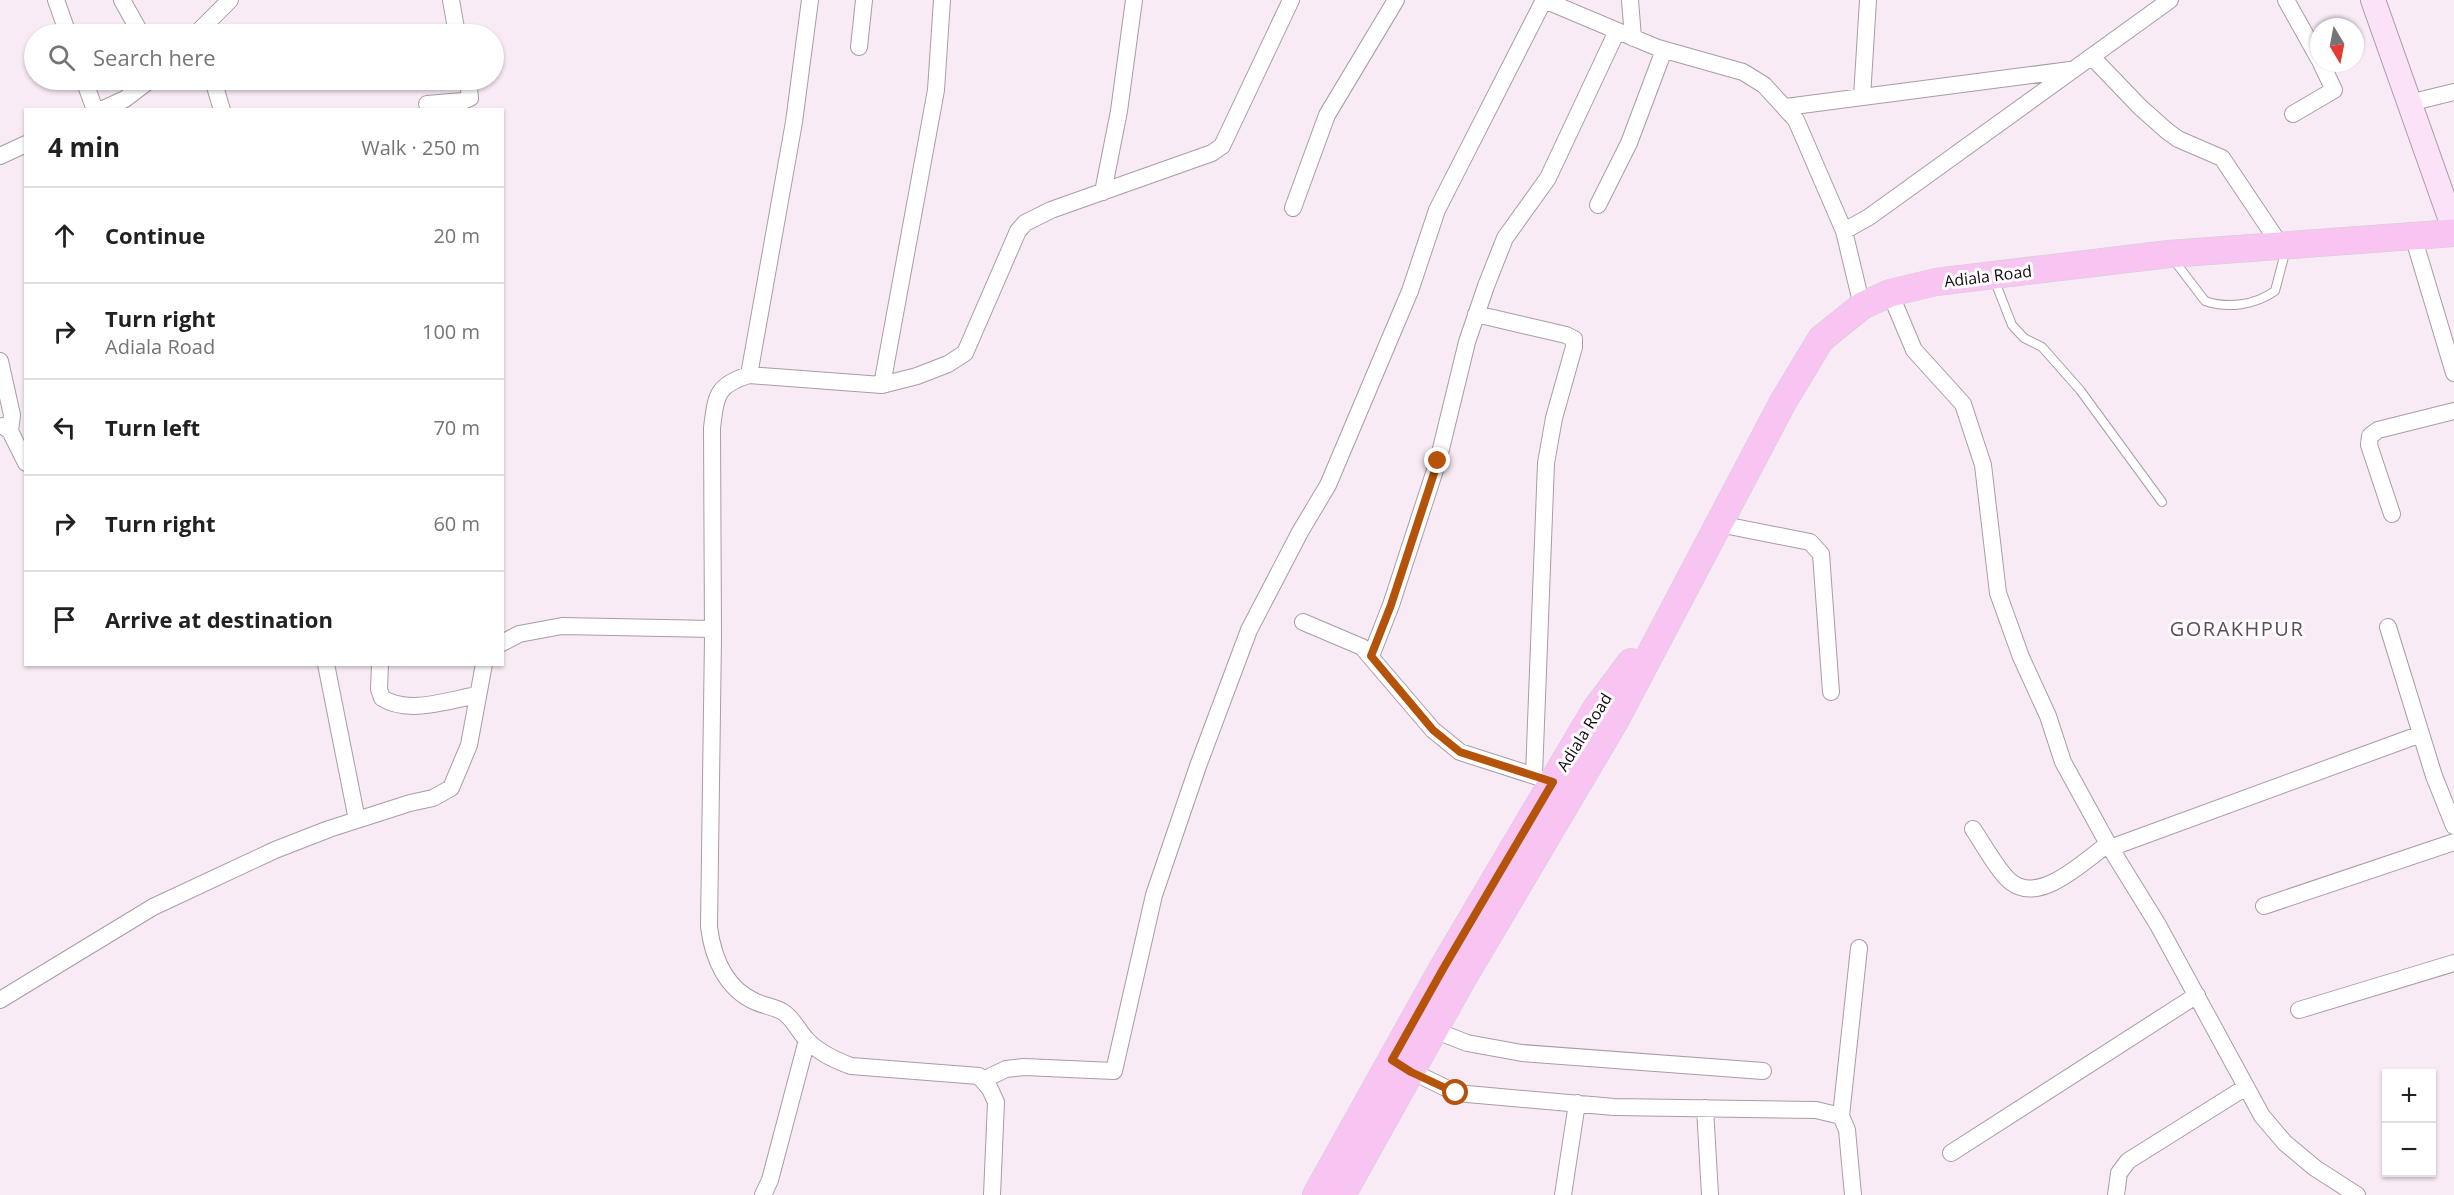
<!DOCTYPE html>
<html lang="en">
<head>
<meta charset="utf-8">
<style>
  :root { --surface:#fff; --page:#f2f2f2; --text:#202124; --muted:#757577; --line:#e0e0e0 }
  body { margin:0; font-family:"Open Sans",sans-serif; background:var(--page); color:var(--text) }
  .controls { position:absolute; right:18px; bottom:18px; display:grid; overflow:hidden; border-radius:0px; box-shadow:0 2px 4px #0004 }
  .controls button { width:54px; height:54px; display:grid; place-items:center; padding:0; border:0; border-bottom:2px solid var(--line); background:var(--surface); color:var(--text); font:30px sans-serif }
  .compass { position:absolute; left:2310px; top:18px; width:54px; height:54px; border-radius:50%; background:var(--surface); box-shadow:0 2px 4px #0004; rotate:170deg }
  .stop { position:absolute; width:18px; height:18px; margin:-14px; border:4px solid #b45309; border-radius:50%; background:#fff }
  .stop.end { background:#b45309; border-color:#fff; box-shadow:0 2px 6px #0008 }
  .list { margin:0; padding:0; list-style:none }
  h2 { display:flex; justify-content:space-between; align-items:center; height:78px; margin:0; padding:0 24px; font-size:26px }
  h2 small { font-size:20px; font-weight:400; color:var(--muted) }
  .list li { display:grid; grid-template-columns:39px 1fr auto; gap:18px; align-items:center; box-sizing:border-box; height:96px; padding:0 24px; border-top:2px solid var(--line) }
  .list b { display:block; font-size:22px; white-space:nowrap }
  .list p { margin:0; font-size:20px; white-space:nowrap; color:var(--muted) }
  .list em { font-size:20px; font-style:normal; color:var(--muted) }
  .icon { flex:none; width:33px; height:33px; fill:none; stroke:currentColor; stroke-width:2; stroke-linecap:round; stroke-linejoin:round }
  .map { position:relative; flex:none; width:2454px; height:1195px; overflow:hidden }
  .search { position:absolute; background:var(--surface); box-shadow:0 2px 4px #0004; left:24px; top:24px; width:480px; height:66px; display:flex; align-items:center; gap:15px; box-sizing:border-box; padding:0 21px; border-radius:33px; color:var(--muted); font-size:22px }
  .panel { position:absolute; background:var(--surface); box-shadow:0 2px 4px #0004; left:24px; top:108px; width:480px; height:558px; border-radius:0px }
  .map>svg:first-child { display:block }
</style>
</head>
<body>
<div class="map">
<svg width="2454" height="1195" viewBox="0 0 2454 1195">
  <rect width="100%" height="100%" fill="#f8ebf6"/>
  <g fill="none" stroke-linecap="round" stroke-linejoin="round">
    <g stroke="#a89ca6" stroke-width="10">
      <path id="service" d="M2173,259L2205,301C2228,309 2255,305 2275,291L2286,249
        M1994,279L2012,325L2024,338L2042,347L2080,390L2162,502"/>
    </g>
    <g stroke="#a89ca6" stroke-width="18">
      <path id="minor" d="M56,0L68,34
        M122,0L141,34
        M451,0L457,34
        M1544,0L1658,48L1743,72L1764,85L1796,120L1844,231L1862,306
        M1630,0L1633,38
        M2286,0L2319,59
        M196,34L230,0
        M859,47L864,0
        M2092,57L2140,107L2167,131L2178,139L2222,158L2281,246
        M84,80L95,110
        M213,80L222,110
        M1862,97L1868,0
        M2409,103L2454,92
        M427,104L463,101L470,98L468,80
        M1786,107L2070,70
        M101,110L125,99L150,80
        M2293,114L2334,90L2321,63
        M0,156L26,144
        M1103,192L1119,111L1134,0
        M1598,205L1629,143L1664,50
        M1293,208L1327,115L1396,0
        M1844,231L1869,217L2170,0
        M2413,236L2454,373
        M1890,293L1914,350L1963,404L1983,465L1998,593L2021,657L2048,716L2063,762L2108,844L2158,925L2262,1116L2285,1143L2315,1168L2357,1195
        M1476,314L1566,335L1574,339V347L1554,418L1546,463L1534,775
        M0,361L12,415L10,431
        M749,375L794,122L810,0
        M882,385L936,90L942,0
        M3,426L10,431L26,463
        M2392,514L2369,445L2370,436L2378,430L2454,411
        M1719,524L1810,542L1821,554L1831,692
        M1303,622L1362,647L1433,730L1460,752L1544,779
        M2388,627L2434,776L2454,826
        M502,643L519,634L562,626L713,629
        M1371,656L1391,605L1438,461L1467,342L1486,286L1505,238L1548,178L1617,31
        M326,664L357,820
        M380,664L379,689L382,698C409,715 448,700 478,695
        M1973,829C1982,842 1999,873 2011,882C2040,905 2084,861 2108,844
        M2110,848L2421,734
        M2264,906L2454,842
        M0,1000L153,907L275,850L329,829L410,803L433,798L451,788L469,745L484,664
        M2299,1010L2454,963
        M1434,1030L1467,1043L1522,1053L1763,1071
        M1403,1067L1456,1093L1614,1107L1816,1110L1841,1116L1847,1130L1853,1195
        M983,1080L1006,1069L1024,1067L1114,1071L1154,895L1198,766L1249,630L1300,532L1328,485L1410,291L1437,210L1544,0
        M1705,1108L1710,1195
        M1841,1116L1859,948
        M1951,1153L2197,995
        M763,1195L770,1180L807,1040
        M992,1195L996,1102L990,1089L979,1076L851,1066C835,1060 819,1053 807,1040C798,1031 794,1019 783,1012C775,1007 765,1006 756,1002C726,989 713,958 709,927L713,637L712,428C716,396 716,385 749,375L882,385L917,376L948,364L965,353L1018,231L1025,223L1051,210L1212,153L1222,146L1291,0
        M1563,1195L1577,1103
        M2116,1195L2119,1173L2128,1161L2246,1087"/>
    </g>
    <g stroke="#a89ca6" stroke-width="26">
      <path id="secondary" d="M2373,0L2454,229"/>
    </g>
    <g stroke="#cfcecf" stroke-width="28">
      <path id="primary" d="M1316,1195L1442,969L1595,710L1631,662
        M1342,1195L1462,980L1615,721L1783,402L1821,339L1862,306L1890,293L1936,282L2169,254L2454,233"/>
    </g>
    <use href="#service" stroke="#fff" stroke-width="8"/>
    <use href="#minor" stroke="#fff" stroke-width="16"/>
    <use href="#secondary" stroke="#fce2f8" stroke-width="24"/>
    <use href="#primary" stroke="#f8c5f2" stroke-width="27"/>
  </g>
  <g fill="none" stroke-linecap="round" stroke-linejoin="round">
    <path stroke="#b45309" stroke-width="8" d="M1438,461L1391,605L1371,656L1433,730L1460,752L1553,782L1443,969L1392,1060L1411,1072L1456,1093"/>
  </g>
  <g text-anchor="middle" dominant-baseline="central" stroke-width="6" stroke-linejoin="round" paint-order="stroke">
    <g font-size="16" fill="#0e0a0e" stroke="#fffcfe">
      <text transform="translate(1988 276) rotate(-7)">Adiala Road</text>
      <text transform="translate(1584 732) rotate(-58)">Adiala Road</text>
    </g>
    <g font-size="20" letter-spacing="1.5" fill="#594f58" stroke="#fffcfe">
      <text x="2237" y="628">GORAKHPUR</text>
    </g>
  </g>
</svg>
<div class="controls">
<button>+</button>
<button>−</button>
</div>
<svg class="compass" viewBox="-18 -18 36 36"><path d="M0-13l5 13h-10z" fill="#e53935"/><path d="M0 13l5-13h-10z" fill="#757577"/></svg>
<div class="stop" style="left:1456px;top:1093px"></div>
<div class="stop end" style="left:1438px;top:461px"></div>
<div class="search"><svg class="icon" aria-label="search" viewBox="0 0 24 24"><circle cx="10" cy="10" r="6"/><path d="M15 15l6 6"/></svg>Search here</div>
<section class="panel">
<h2>4 min<small>Walk · 250 m</small></h2>
<ul class="list">
<li><svg class="icon" aria-label="ahead" viewBox="0 0 24 24"><path d="M12 20V5M6 11l6-6 6 6"/></svg><div><b>Continue</b></div><em>20 m</em></li>
<li><svg class="icon" aria-label="right" viewBox="0 0 24 24"><path d="M7 20v-9h11M14 6l5 5-5 5"/></svg><div><b>Turn right</b><p>Adiala Road</p></div><em>100 m</em></li>
<li><svg class="icon" aria-label="left" viewBox="0 0 24 24"><path d="M17 20v-9H6M10 6l-5 5 5 5"/></svg><div><b>Turn left</b></div><em>70 m</em></li>
<li><svg class="icon" aria-label="right" viewBox="0 0 24 24"><path d="M7 20v-9h11M14 6l5 5-5 5"/></svg><div><b>Turn right</b></div><em>60 m</em></li>
<li><svg class="icon" aria-label="arrive" viewBox="0 0 24 24"><path d="M6 21V4h12l-3 4 3 4H6"/></svg><div><b>Arrive at destination</b></div></li>
</ul>
</section>
</div>
</body>
</html>
